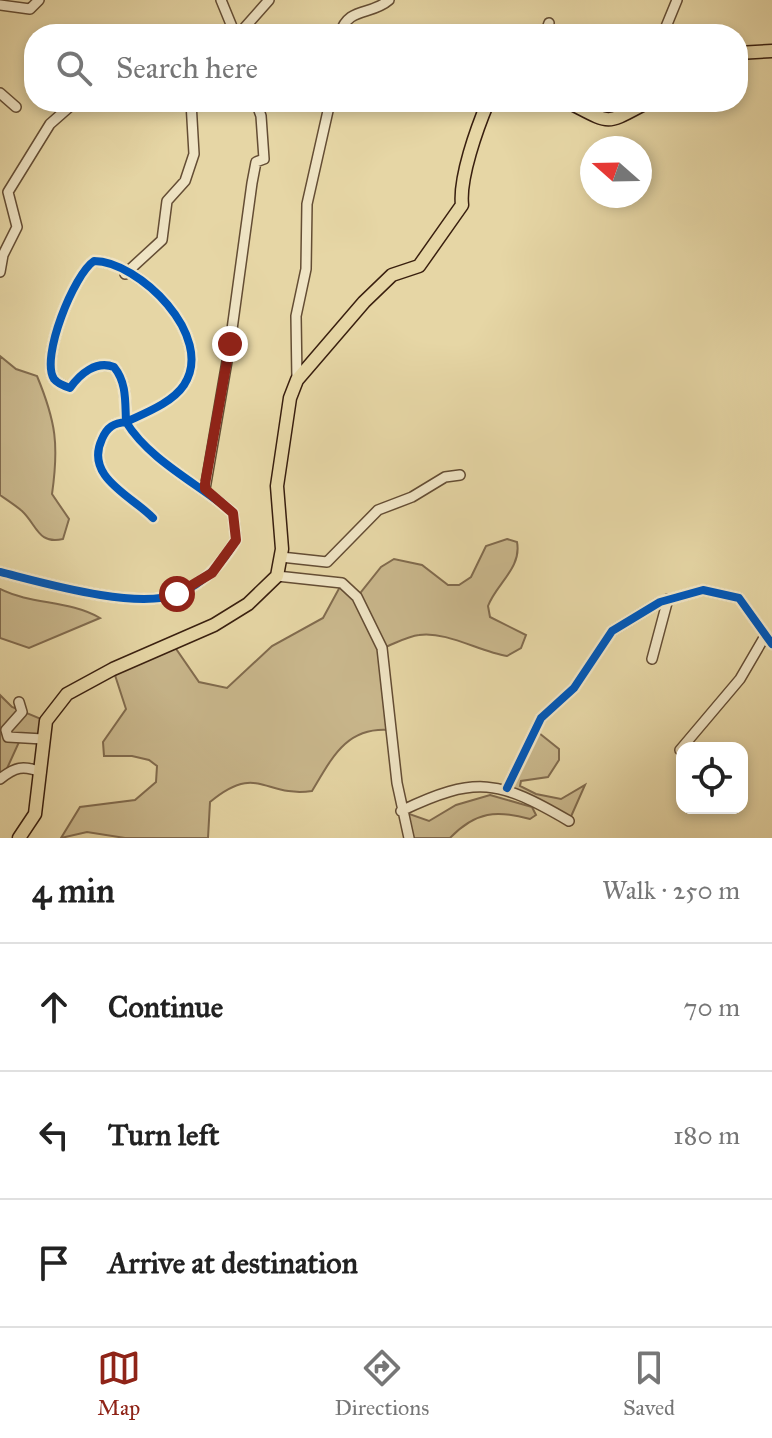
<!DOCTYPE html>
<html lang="en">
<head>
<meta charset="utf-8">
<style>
  :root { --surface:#fff; --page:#f6f6f6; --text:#222; --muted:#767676; --line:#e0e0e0; --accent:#8f2418 }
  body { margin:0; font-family:"IM FELL Great Primer",serif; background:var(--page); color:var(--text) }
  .controls { position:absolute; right:24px; bottom:24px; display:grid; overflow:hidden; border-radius:16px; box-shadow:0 4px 12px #0003 }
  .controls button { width:72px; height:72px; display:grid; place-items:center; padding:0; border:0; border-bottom:2px solid var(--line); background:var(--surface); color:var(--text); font:40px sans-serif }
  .compass { position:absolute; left:580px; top:136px; width:72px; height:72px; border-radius:50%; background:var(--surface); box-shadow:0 4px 12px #0003; rotate:290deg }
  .stop { position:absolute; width:24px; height:24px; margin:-18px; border:6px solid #8f2418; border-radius:50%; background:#fff }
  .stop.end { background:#8f2418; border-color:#fff; box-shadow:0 2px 8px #0008 }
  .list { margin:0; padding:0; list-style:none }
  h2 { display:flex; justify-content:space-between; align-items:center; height:104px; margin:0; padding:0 32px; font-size:34px }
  h2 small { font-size:26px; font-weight:400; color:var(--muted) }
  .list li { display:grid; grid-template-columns:52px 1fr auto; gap:24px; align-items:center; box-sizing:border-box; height:128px; padding:0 32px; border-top:2px solid var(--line) }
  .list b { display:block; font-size:30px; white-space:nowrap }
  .list em { font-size:26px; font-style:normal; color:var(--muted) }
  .icon { flex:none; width:44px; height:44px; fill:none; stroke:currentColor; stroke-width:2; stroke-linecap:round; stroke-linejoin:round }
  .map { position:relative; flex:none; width:772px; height:838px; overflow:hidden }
  .search { position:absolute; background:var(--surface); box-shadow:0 4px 12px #0003; left:24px; right:24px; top:24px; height:88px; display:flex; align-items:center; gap:20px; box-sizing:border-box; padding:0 28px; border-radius:32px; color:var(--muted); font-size:30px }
  .sheet { height:488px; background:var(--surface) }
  nav { display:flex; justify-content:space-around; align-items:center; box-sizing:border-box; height:112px; border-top:2px solid var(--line); background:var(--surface); font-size:22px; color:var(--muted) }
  nav a { display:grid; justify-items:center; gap:4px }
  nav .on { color:var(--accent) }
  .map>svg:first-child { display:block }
</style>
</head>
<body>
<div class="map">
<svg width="772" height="838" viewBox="0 0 772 838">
  <rect width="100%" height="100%" fill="#e6d6a5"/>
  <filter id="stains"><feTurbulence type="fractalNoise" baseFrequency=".0025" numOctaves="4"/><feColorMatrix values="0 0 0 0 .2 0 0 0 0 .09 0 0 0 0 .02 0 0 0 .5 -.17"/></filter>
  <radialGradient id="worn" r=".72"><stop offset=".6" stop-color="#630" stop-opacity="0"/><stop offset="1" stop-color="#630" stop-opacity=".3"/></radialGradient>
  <path fill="#c9b78c" stroke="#816b4e" stroke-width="2" d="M0,356L16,369L37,376C56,422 59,445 52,494L69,519L63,539C38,545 37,525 22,511C15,505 7,500 0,495Z
    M507,539L517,542C522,568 496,584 488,606L490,617L526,635L521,648L507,656C480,652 447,631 419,635C408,636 394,644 383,648L389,730C346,727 332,758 312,791C264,798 258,762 210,802L208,838H125L87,832L61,838L80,807L135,800L156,782L157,766L149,760L132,756H104L103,742L126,709L113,669L172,643L199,682L227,688L272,646L323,618L342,583L357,597L381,567L394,559L422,565L448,585H459L471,577L486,546Z
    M0,589C32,605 69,600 100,618L29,648L0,638Z
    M0,695L12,707L46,721L43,734L19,742L4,775L0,771Z
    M534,729L559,749V760L548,777L521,781L520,786L536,794L561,799L585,785L569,821L507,788Z
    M490,795L532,807L536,815L530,819C497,810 476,811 450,838H409L401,811L429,821L456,805Z"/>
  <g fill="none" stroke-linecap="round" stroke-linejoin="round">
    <g stroke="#644d34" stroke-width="12">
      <path id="minor" d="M221,0L235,34
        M0,5L30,9L39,0
        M174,34L177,31
        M239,34L269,0
        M340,34C348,6 371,16 389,0
        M545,34L549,23
        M663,34L677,0
        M0,93L16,107
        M0,272L3,255L17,227L8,192L50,124L75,102
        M125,274L162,240L167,201L185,181L194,154L191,102
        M297,380L296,316L306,269L307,204L330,102
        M205,489L230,344L252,183L256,162L264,159L261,116L256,102
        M281,557L327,562L378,510L412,497L445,477L460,475
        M0,572C44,583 135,610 178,594C203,584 223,563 236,540L233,513C199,484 150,461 126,422C145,413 172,403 184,385C216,336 138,261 94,261C74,274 40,358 54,379C58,384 64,386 70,388C80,374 96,360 114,367C127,383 125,402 126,422C114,423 107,427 102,439C84,477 132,496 153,518
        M277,576L342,583L357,597L382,648L397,783L409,838
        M652,659L668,599
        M19,702L22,712L6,730L8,737L43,739
        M680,750L740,679L765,636
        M0,779C15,767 23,765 41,772
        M507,788L541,718L574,688L612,631L660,602L703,590L739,598L772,644
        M401,811C476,775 499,780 569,821"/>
    </g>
    <g stroke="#391f0f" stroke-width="15">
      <path id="major" d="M738,53L772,51
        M568,102C613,125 604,125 648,102
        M19,838L35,814L46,721L67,694L113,669L214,625L248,604L277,576L282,549L277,486L290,398L297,380L364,302L392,275L419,266L462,205C459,178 477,128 488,102"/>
    </g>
    <use href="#minor" stroke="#efe4c4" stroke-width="9"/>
    <use href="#major" stroke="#e6d6a5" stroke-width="12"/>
    <g stroke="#efe4c4" stroke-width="13">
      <path id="cycleway" d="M0,572C44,583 135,610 178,594C203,584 223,563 236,540L233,513C199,484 150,461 126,422C145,413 172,403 184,385C216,336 138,261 94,261C74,274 40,358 54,379C58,384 64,386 70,388C80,374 96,360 114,367C127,383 125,402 126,422C114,423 107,427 102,439C84,477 132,496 153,518
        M507,788L541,718L574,688L612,631L660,602L703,590L739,598L772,644"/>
    </g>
    <use href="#cycleway" stroke="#0057b8" stroke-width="8"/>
  </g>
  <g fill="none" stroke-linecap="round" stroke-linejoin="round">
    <path stroke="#8f2418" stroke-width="10" d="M177,594L212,573L236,540L233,513L205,489V484L230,344"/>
  </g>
  <rect width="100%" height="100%" filter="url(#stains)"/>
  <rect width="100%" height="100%" fill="url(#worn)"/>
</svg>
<div class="controls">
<button><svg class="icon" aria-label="locate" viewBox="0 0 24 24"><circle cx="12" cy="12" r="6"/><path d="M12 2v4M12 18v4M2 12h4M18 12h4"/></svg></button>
</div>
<svg class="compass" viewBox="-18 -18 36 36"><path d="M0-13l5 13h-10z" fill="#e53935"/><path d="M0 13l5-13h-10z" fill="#767676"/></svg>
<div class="stop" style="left:177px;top:594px"></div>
<div class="stop end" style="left:230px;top:344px"></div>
<div class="search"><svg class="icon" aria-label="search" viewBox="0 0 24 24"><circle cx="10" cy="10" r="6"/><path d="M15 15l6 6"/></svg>Search here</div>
</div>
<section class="sheet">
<h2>4 min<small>Walk · 250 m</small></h2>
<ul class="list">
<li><svg class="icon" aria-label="ahead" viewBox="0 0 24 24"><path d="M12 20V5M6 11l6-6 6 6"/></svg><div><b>Continue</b></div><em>70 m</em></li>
<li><svg class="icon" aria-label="left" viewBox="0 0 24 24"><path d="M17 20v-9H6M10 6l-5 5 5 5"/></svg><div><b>Turn left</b></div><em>180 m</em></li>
<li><svg class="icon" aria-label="arrive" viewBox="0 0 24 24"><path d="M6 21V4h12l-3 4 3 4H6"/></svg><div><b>Arrive at destination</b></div></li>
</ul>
</section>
<nav>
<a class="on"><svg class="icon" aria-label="map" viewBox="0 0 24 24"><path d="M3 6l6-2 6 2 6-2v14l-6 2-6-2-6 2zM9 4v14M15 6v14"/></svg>Map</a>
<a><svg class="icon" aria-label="directions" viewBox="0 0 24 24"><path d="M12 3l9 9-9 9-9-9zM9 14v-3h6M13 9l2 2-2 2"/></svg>Directions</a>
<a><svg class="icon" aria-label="saved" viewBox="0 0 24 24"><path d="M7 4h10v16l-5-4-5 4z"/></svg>Saved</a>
</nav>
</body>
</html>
